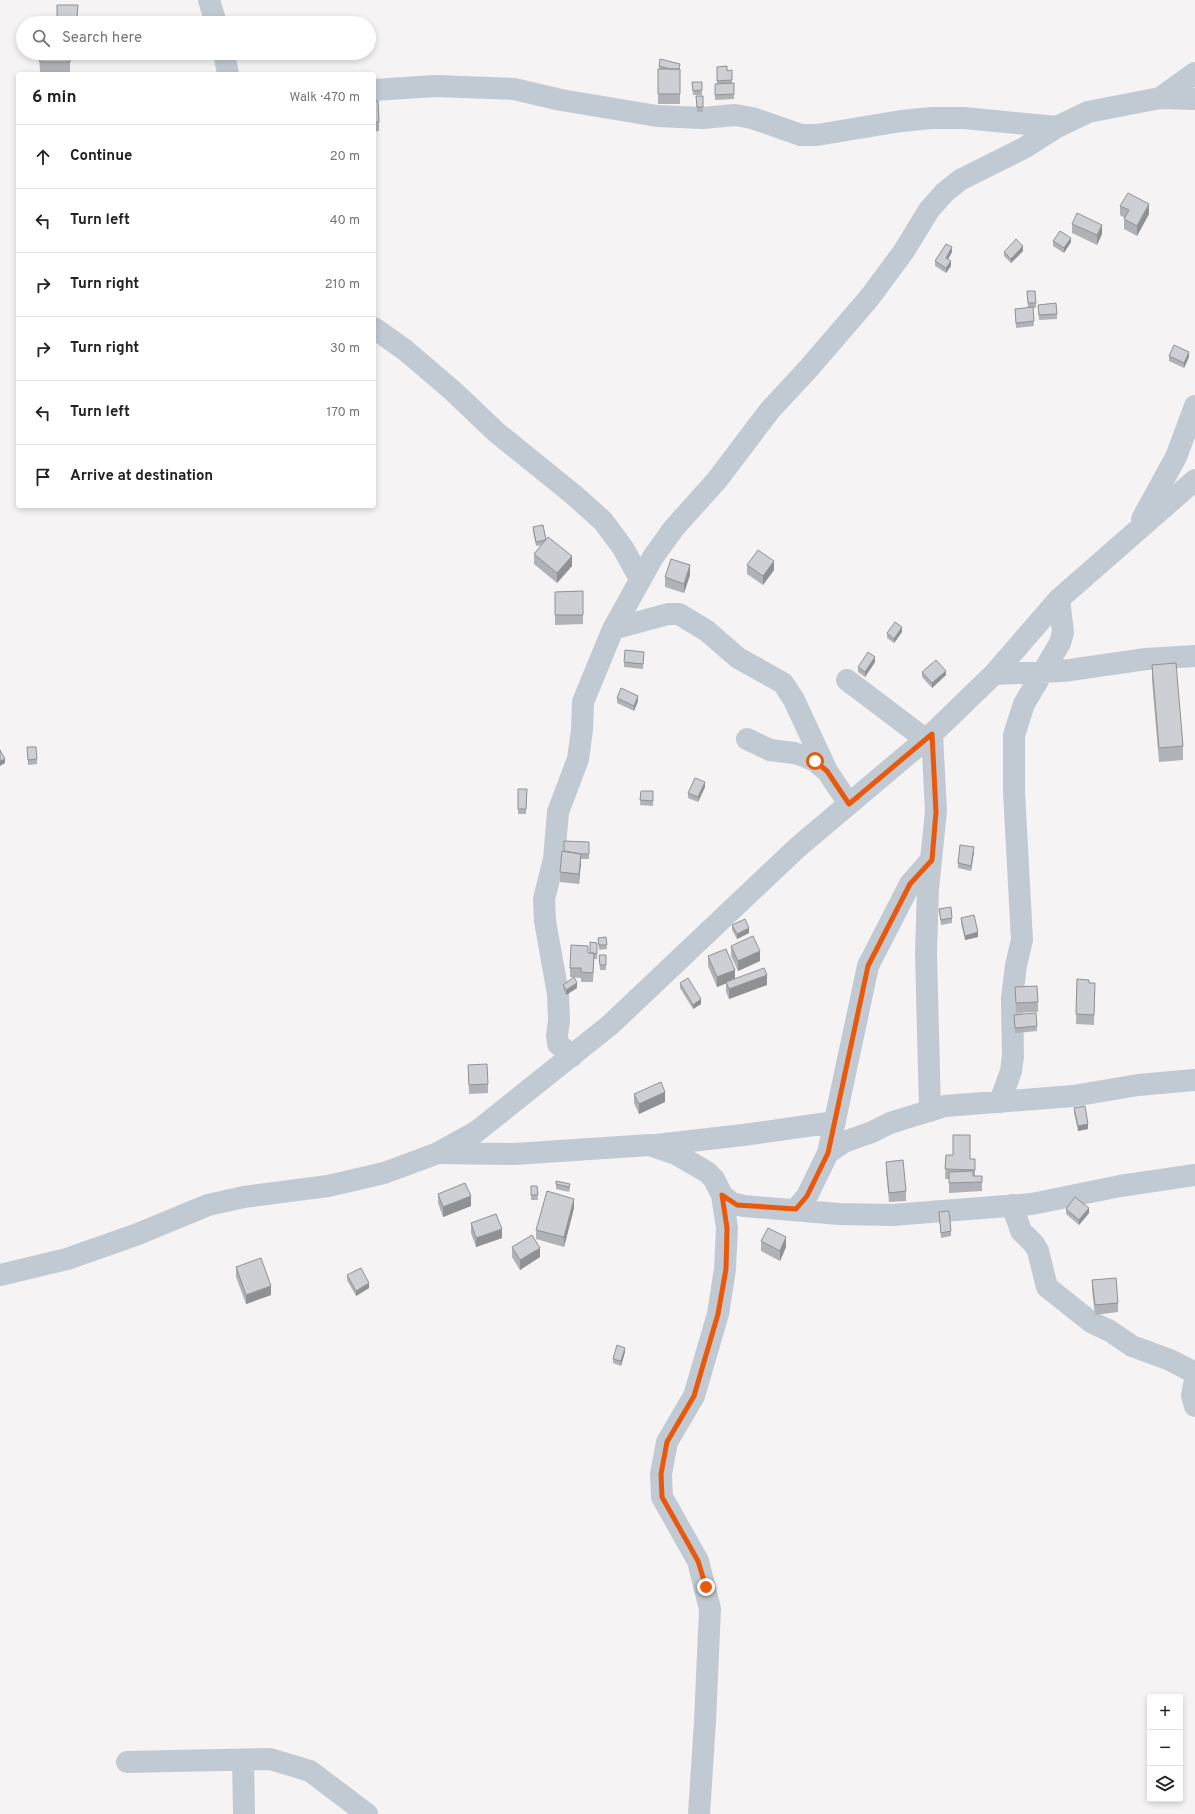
<!DOCTYPE html>
<html lang="en">
<head>
<meta charset="utf-8">
<style>
  :root { --surface:#fff; --page:#f6f6f6; --text:#222; --muted:#767676; --line:#e0e0e0 }
  body { margin:0; font-family:Overpass,sans-serif; background:var(--page); color:var(--text) }
  .controls { position:absolute; right:12px; bottom:12px; display:grid; overflow:hidden; border-radius:4px; box-shadow:0 2px 6px #0003 }
  .controls button { width:36px; height:36px; display:grid; place-items:center; padding:0; border:0; border-bottom:1px solid var(--line); background:var(--surface); color:var(--text); font:20px sans-serif }
  .stop { position:absolute; width:12px; height:12px; margin:-9px; border:3px solid #ea580c; border-radius:50%; background:#fff }
  .stop.end { background:#ea580c; border-color:#fff; box-shadow:0 1px 4px #0008 }
  .list { margin:0; padding:0; list-style:none }
  h2 { display:flex; justify-content:space-between; align-items:center; height:52px; margin:0; padding:0 16px; font-size:17px }
  h2 small { font-size:13px; font-weight:400; color:var(--muted) }
  .list li { display:grid; grid-template-columns:26px 1fr auto; gap:12px; align-items:center; box-sizing:border-box; height:64px; padding:0 16px; border-top:1px solid var(--line) }
  .list b { display:block; font-size:15px; white-space:nowrap }
  .list em { font-size:13px; font-style:normal; color:var(--muted) }
  .icon { flex:none; width:22px; height:22px; fill:none; stroke:currentColor; stroke-width:2; stroke-linecap:round; stroke-linejoin:round }
  .map { position:relative; flex:none; width:1195px; height:1814px; overflow:hidden }
  .search { position:absolute; background:var(--surface); box-shadow:0 2px 6px #0003; left:16px; top:16px; width:360px; height:44px; display:flex; align-items:center; gap:10px; box-sizing:border-box; padding:0 14px; border-radius:22px; color:var(--muted); font-size:15px }
  .panel { position:absolute; background:var(--surface); box-shadow:0 2px 6px #0003; left:16px; top:72px; width:360px; height:436px; border-radius:4px }
  .map>svg:first-child { display:block }
</style>
</head>
<body>
<div class="map">
<svg width="1195" height="1814" viewBox="0 0 1195 1814">
  <rect width="100%" height="100%" fill="#f5f3f3"/>
  <g fill="none" stroke-linecap="round" stroke-linejoin="round">
    <path stroke="#c1cad2" stroke-width="22" d="M209,0L216,23
      M224,53L228,74
      M374,90L435,86L514,89L561,100L657,116L702,118L735,115L752,118L801,135H817L901,121L932,118H964L1057,127
      M1160,98L1195,73
      M374,328L405,350L453,391L496,432L574,495L603,521L623,548L640,579
      M1142,519L1176,457L1195,406
      M613,629L668,614H679L707,631L738,658L783,683L794,700L827,771L849,804
      M994,674L1063,671L1146,659L1195,656
      M847,680L925,739
      M747,739L770,750L794,753L804,756L815,761L827,771
      M572,1056L558,1044L557,1035L559,1021L558,994L545,921L544,899L554,859L558,812L578,759L582,730L583,702L613,629L653,557L674,528L717,480L770,410L809,368L870,297L904,251L929,210L945,192L960,180L1024,148L1057,127L1088,112L1160,98L1195,99
      M1000,1102L1011,1071L1013,1056L1012,998L1016,965L1022,940L1014,792V735L1024,704L1060,643L1063,632L1059,599
      M930,1111L926,953L928,889L936,811L932,734
      M656,1145L743,1135L835,1122
      M440,1153L514,1154L650,1145L676,1154L707,1172L714,1179L722,1195L727,1228L725,1269L718,1314L694,1396L667,1442L661,1474L662,1497L698,1561L710,1609L705,1721L699,1814
      M828,1153L868,966L910,884L931,860
      M722,1195L732,1203L744,1206L839,1214L892,1215L1032,1204L1120,1186L1195,1175
      M1012,1205L1021,1231L1034,1244L1038,1251L1047,1287L1091,1322L1110,1331L1132,1346L1170,1360L1195,1373
      M796,1209L807,1196L828,1153L844,1142L872,1132L890,1123L945,1106L1073,1096L1138,1085L1195,1080
      M0,1275L67,1259L138,1234L208,1205L244,1197L328,1186L384,1173L438,1153L476,1132L610,1025L798,847L932,734L994,674L1059,599L1195,480
      M1195,1380L1192,1395L1195,1406
      M243,1760L244,1814
      M127,1762L270,1759L310,1771L367,1814"/>
  </g>
  <path fill="#b0b2b7" d="M57,5H78L77,22H57Z
    M39,53H70V72H40Z
    M659,66L680,69V104H658V69H659Z
    M717,67L727,71L732,70V83H734V99L715,100V84H717Z
    M692,82H702V95H693Z
    M696,96H703V112H697Z
    M374,101L379,122V131L374,132Z
    M1120,206L1149,214L1137,236L1124,229V219L1125,218L1120,215Z
    M1072,224L1102,234L1097,245L1072,233Z
    M1053,241L1071,242L1064,253L1053,246Z
    M1023,251L1011,263L1004,256V252Z
    M952,252L948,259L951,266L946,273L935,266V261Z
    M1027,291L1036,303V308H1033L1034,326L1016,328L1015,309L1028,308Z
    M1038,305L1057,314V319L1039,320Z
    M1169,356L1189,357L1184,368L1169,361Z
    M543,525L546,540L572,566L557,583L534,564V554L542,545L536,546L533,532V527Z
    M747,565L774,570L763,585L747,574Z
    M690,575L684,593L665,587V577Z
    M583,591V624L555,625V592Z
    M902,632L894,643L887,638V633Z
    M644,657L643,669L624,667V662Z
    M875,662L865,677L858,672V667Z
    M1152,665L1183,746V760L1159,762L1152,680Z
    M922,672L946,675L932,688L922,677Z
    M617,698L638,701L634,711L617,703Z
    M27,747L37,759V764L28,765Z
    M705,787L698,802L688,798V793Z
    M518,789H527L526,814H518Z
    M641,791H653V806L640,805Z
    M589,842V859H581L579,884L560,882V872L564,851Z
    M974,852L971,871L958,868V863Z
    M939,909L952,918V923L941,925Z
    M961,918L978,937L965,940L961,923Z
    M732,925L749,933L737,939L732,930Z
    M606,937L607,949L599,950L598,938Z
    M597,943V959H594L593,982H581V978L570,977V968L588,953H590Z
    M731,946L760,961L738,971L731,956Z
    M599,955H606V970H600Z
    M708,956L735,979L767,985L729,999L726,992V983L717,987L708,966Z
    M1077,979L1089,983H1095L1094,1025L1076,1024Z
    M680,983L701,1004L693,1009L680,988Z
    M563,985L577,988L566,995L563,989Z
    M1015,987L1038,1002V1012L1016,1013Z
    M1014,1015L1037,1026V1031L1015,1033Z
    M468,1065L488,1084V1093L469,1094Z
    M634,1094L665,1102L639,1114L634,1103Z
    M1074,1108L1088,1129L1078,1131L1074,1113Z
    M946,1155L970,1159H975V1176H982V1191L949,1193V1179H945Z
    M886,1162L906,1191V1201L889,1202L886,1171Z
    M556,1184H570V1189L569,1192L556,1189Z
    M531,1186H537L538,1200H531Z
    M438,1194L471,1206L443,1217L438,1203Z
    M574,1208L564,1247L536,1239V1230Z
    M1066,1209L1089,1213L1079,1225L1066,1214Z
    M939,1212L951,1231V1236L941,1238Z
    M471,1223L502,1238L476,1247L471,1233Z
    M761,1241L786,1247L780,1261L761,1251Z
    M512,1247L540,1257L520,1270L512,1257Z
    M236,1267L271,1295L246,1304L236,1277Z
    M347,1275L369,1288L356,1296L347,1280Z
    M1092,1280L1118,1303V1312L1095,1315L1092,1290Z
    M625,1352L621,1366L613,1363V1359Z"/>
  <path fill="#909195" d="M1149,204V214L1137,236V226Z
    M1102,225V234L1097,245V235Z
    M1071,238V242L1064,253V248Z
    M1023,246V251L1011,263V259Z
    M952,247V252L946,263V258Z
    M951,261V266L946,273V268Z
    M1189,352V357L1184,368V363Z
    M572,556V566L557,583V573Z
    M774,561V570L763,585V576Z
    M690,565V575L684,593V584Z
    M902,627V632L894,643V639Z
    M875,657V662L865,677V672Z
    M946,671V675L932,688V683Z
    M638,696V701L634,711V706Z
    M5,759V763L0,766V761Z
    M705,782V787L698,802V797Z
    M974,847V852L971,871V866Z
    M581,854V863L579,884V874Z
    M749,928V933L737,939V934Z
    M978,932V937L965,940V936Z
    M760,951V961L738,971V961Z
    M735,970V980L717,987V977Z
    M767,975V985L729,999V989Z
    M577,983V988L566,995V990Z
    M701,999V1004L693,1009V1005Z
    M665,1092V1102L639,1114V1104Z
    M1088,1124V1129L1078,1131V1126Z
    M471,1196V1206L443,1217V1207Z
    M574,1199V1208L564,1247V1237Z
    M1089,1208V1213L1079,1225V1220Z
    M502,1229V1238L476,1247V1238Z
    M786,1237V1247L780,1261V1251Z
    M540,1248V1257L520,1270V1260Z
    M369,1283V1288L356,1296V1291Z
    M271,1286V1295L246,1304V1295Z
    M625,1348V1352L621,1366V1361Z"/>
  <path fill="#cdcfd5" stroke="#909195" d="M57,5H78L77,17H57Z
    M39,53H70V62H40Z
    M660,59L680,64L679,69H670L659,66Z
    M727,66V71L732,70V80L717,81V67Z
    M658,69H680V94H658Z
    M692,82H702V90L693,91Z
    M734,83V94L715,95V84Z
    M696,96H703V107H697Z
    M374,101H378L379,122H374Z
    M1128,193L1149,204L1137,226L1124,219L1129,210L1120,206Z
    M1077,213L1102,225L1097,235L1072,224Z
    M1060,231L1071,238L1064,248L1053,241Z
    M1016,239L1023,246L1011,259L1004,252Z
    M946,244L952,247L946,258L951,261L946,268L935,261Z
    M1027,291H1035L1036,303H1028Z
    M1056,303L1057,314L1039,315L1038,305Z
    M1033,307L1034,321L1016,323L1015,309Z
    M1174,345L1189,352L1184,363L1169,356Z
    M543,525L546,540L536,542L533,527Z
    M548,537L572,556L557,573L534,554Z
    M758,550L774,561L763,576L747,565Z
    M671,559L690,565L684,584L665,577Z
    M583,591V615H555V592Z
    M895,622L902,627L894,639L887,633Z
    M625,650L644,652L643,664L624,662Z
    M868,652L875,657L865,672L858,667Z
    M936,660L946,671L932,683L922,672Z
    M1176,663L1183,746L1159,748L1152,665Z
    M621,688L638,696L634,706L617,698Z
    M27,747H36L37,759L28,760Z
    M0,750L5,759L0,761Z
    M695,778L705,782L698,797L688,793Z
    M518,789H527L526,809H518Z
    M641,791H653V801L640,800Z
    M564,841L589,842V854H581L564,851Z
    M960,845L974,847L971,866L958,863Z
    M562,851L581,854L579,874L560,872Z
    M951,907L952,918L941,920L939,909Z
    M974,915L978,932L965,936L961,918Z
    M745,919L749,928L737,934L732,925Z
    M753,936L760,951L738,961L731,946Z
    M606,937L607,945H599L598,938Z
    M590,942L597,943V954L590,953Z
    M571,945L588,946V953H594L593,973L581,972V968H570Z
    M726,949L735,970L717,977L708,956Z
    M599,955H606V965H600Z
    M764,968L767,975L729,989L726,982Z
    M574,977L577,983L566,990L563,985Z
    M688,978L701,999L693,1005L680,983Z
    M1077,979L1089,980V983H1095L1094,1015L1076,1014Z
    M1037,986L1038,1002L1016,1003L1015,987Z
    M1036,1013L1037,1026L1015,1028L1014,1015Z
    M487,1064L488,1084L469,1085L468,1065Z
    M661,1082L665,1092L639,1104L634,1094Z
    M1085,1106L1088,1124L1078,1126L1074,1108Z
    M953,1135H970V1159H975V1170L945,1169L946,1155H953Z
    M903,1160L906,1191L889,1193L886,1162Z
    M973,1171V1176H982V1182L949,1183V1172Z
    M556,1181L570,1184L569,1187L556,1184Z
    M465,1183L471,1196L443,1207L438,1194Z
    M531,1186H537L538,1195H531Z
    M547,1191L574,1199L564,1237L536,1230Z
    M1075,1197L1089,1208L1079,1220L1066,1209Z
    M949,1211L951,1231L941,1233L939,1212Z
    M496,1214L502,1229L476,1238L471,1223Z
    M768,1228L786,1237L780,1251L761,1241Z
    M532,1235L540,1248L520,1260L512,1247Z
    M261,1258L271,1286L246,1295L236,1267Z
    M361,1268L369,1283L356,1291L347,1275Z
    M1116,1278L1118,1303L1095,1305L1092,1280Z
    M617,1345L625,1348L621,1361L613,1359Z"/>
  <g fill="none" stroke-linecap="round" stroke-linejoin="round">
    <path stroke="#ea580c" stroke-width="5" d="M706,1587L698,1561L662,1497L661,1474L667,1442L694,1396L718,1314L726,1269L727,1228L722,1195L737,1205L796,1209L807,1196L828,1153L868,966L910,884L932,860L936,812L932,734L849,804L827,771L815,761"/>
  </g>
</svg>
<div class="controls">
<button>+</button>
<button>−</button>
<button><svg class="icon" aria-label="layers" viewBox="0 0 24 24"><path d="M12 4l9 5-9 5-9-5zM3 14l9 5 9-5"/></svg></button>
</div>
<div class="stop" style="left:815px;top:761px"></div>
<div class="stop end" style="left:706px;top:1587px"></div>
<div class="search"><svg class="icon" aria-label="search" viewBox="0 0 24 24"><circle cx="10" cy="10" r="6"/><path d="M15 15l6 6"/></svg>Search here</div>
<section class="panel">
<h2>6 min<small>Walk · 470 m</small></h2>
<ul class="list">
<li><svg class="icon" aria-label="ahead" viewBox="0 0 24 24"><path d="M12 20V5M6 11l6-6 6 6"/></svg><div><b>Continue</b></div><em>20 m</em></li>
<li><svg class="icon" aria-label="left" viewBox="0 0 24 24"><path d="M17 20v-9H6M10 6l-5 5 5 5"/></svg><div><b>Turn left</b></div><em>40 m</em></li>
<li><svg class="icon" aria-label="right" viewBox="0 0 24 24"><path d="M7 20v-9h11M14 6l5 5-5 5"/></svg><div><b>Turn right</b></div><em>210 m</em></li>
<li><svg class="icon" aria-label="right" viewBox="0 0 24 24"><path d="M7 20v-9h11M14 6l5 5-5 5"/></svg><div><b>Turn right</b></div><em>30 m</em></li>
<li><svg class="icon" aria-label="left" viewBox="0 0 24 24"><path d="M17 20v-9H6M10 6l-5 5 5 5"/></svg><div><b>Turn left</b></div><em>170 m</em></li>
<li><svg class="icon" aria-label="arrive" viewBox="0 0 24 24"><path d="M6 21V4h12l-3 4 3 4H6"/></svg><div><b>Arrive at destination</b></div></li>
</ul>
</section>
</div>
</body>
</html>
